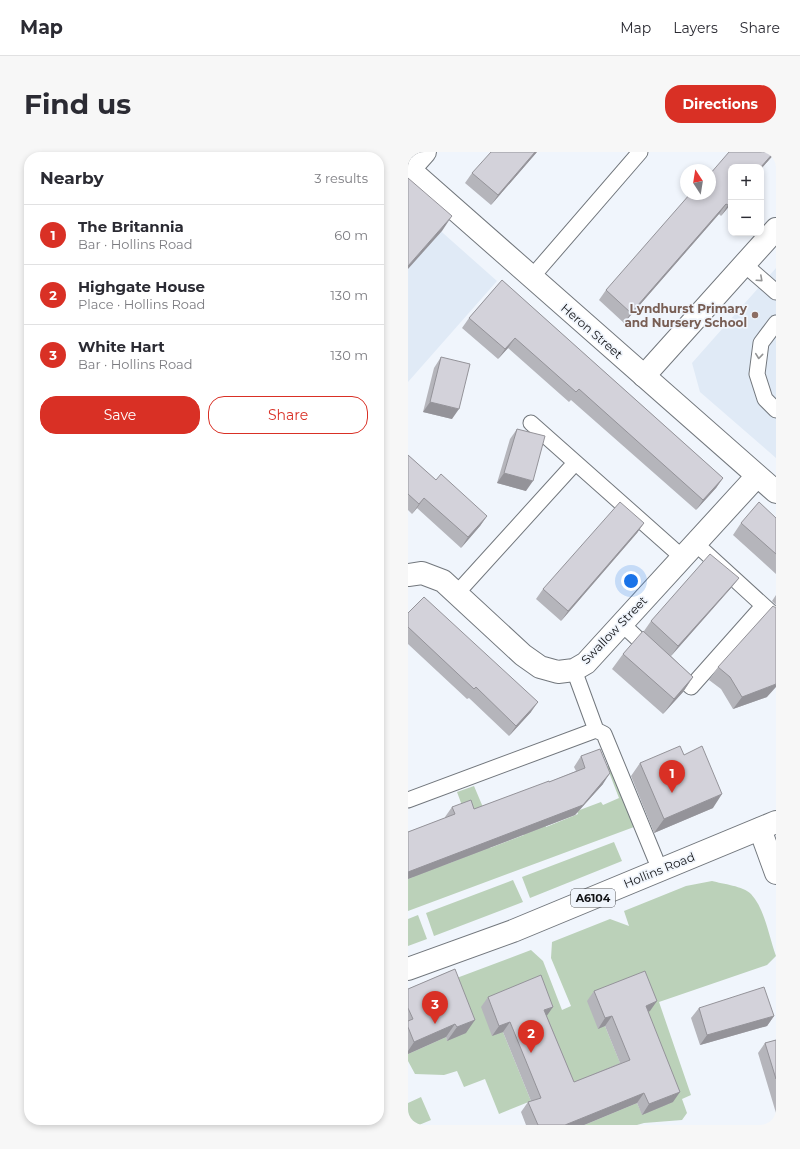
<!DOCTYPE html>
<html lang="en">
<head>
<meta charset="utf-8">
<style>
  :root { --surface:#fff; --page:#f7f7f7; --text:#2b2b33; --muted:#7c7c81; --line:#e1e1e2; --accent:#d93025 }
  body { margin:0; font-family:Montserrat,sans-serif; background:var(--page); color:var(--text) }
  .controls { position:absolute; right:12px; top:12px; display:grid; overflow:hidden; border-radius:8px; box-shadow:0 2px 6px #0003 }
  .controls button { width:36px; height:36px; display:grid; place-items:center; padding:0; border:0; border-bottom:1px solid var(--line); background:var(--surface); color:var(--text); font:20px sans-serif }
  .compass { position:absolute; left:272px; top:12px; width:36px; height:36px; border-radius:50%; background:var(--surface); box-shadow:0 2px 6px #0003; rotate:348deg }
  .you { position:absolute; left:223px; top:429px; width:14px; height:14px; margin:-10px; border:3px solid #fff; border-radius:50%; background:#1a73e8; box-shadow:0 0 0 6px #1a73e833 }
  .badge { display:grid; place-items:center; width:26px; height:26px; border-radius:50%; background:var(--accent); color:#fff; font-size:13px; font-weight:700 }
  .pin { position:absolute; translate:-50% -33px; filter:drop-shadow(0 1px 2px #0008) }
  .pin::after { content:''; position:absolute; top:21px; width:14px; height:12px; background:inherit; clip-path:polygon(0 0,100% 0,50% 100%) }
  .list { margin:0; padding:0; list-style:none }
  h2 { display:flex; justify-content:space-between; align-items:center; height:52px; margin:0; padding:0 16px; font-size:17px }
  h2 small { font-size:13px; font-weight:400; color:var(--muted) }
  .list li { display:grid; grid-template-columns:26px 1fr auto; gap:12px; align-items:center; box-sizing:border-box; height:60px; padding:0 16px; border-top:1px solid var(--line) }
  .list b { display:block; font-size:15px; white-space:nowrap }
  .list p { margin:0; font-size:13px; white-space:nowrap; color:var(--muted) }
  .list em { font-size:13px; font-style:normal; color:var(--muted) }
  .actions { display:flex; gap:8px; padding:12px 16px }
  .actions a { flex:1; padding:9px 0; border:1px solid var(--accent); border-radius:16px; text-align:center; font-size:14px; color:var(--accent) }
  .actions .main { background:var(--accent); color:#fff }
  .map { position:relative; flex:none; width:368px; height:973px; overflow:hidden; border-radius:16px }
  header { display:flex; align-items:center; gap:24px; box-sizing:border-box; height:56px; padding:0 20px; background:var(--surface); border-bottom:1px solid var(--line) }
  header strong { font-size:19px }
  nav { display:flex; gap:22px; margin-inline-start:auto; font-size:14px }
  .intro { display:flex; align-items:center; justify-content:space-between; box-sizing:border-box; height:96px; padding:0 24px }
  h1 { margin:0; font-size:28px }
  .button { padding:10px 18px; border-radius:16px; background:var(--accent); color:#fff; font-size:14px; font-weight:700 }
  main { display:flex; gap:24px; padding:0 24px }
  aside { flex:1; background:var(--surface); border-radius:16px; box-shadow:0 2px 6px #0003 }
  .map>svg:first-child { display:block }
</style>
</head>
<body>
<header>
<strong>Map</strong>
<nav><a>Map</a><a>Layers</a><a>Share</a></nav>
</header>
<div class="intro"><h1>Find us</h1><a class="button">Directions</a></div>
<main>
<aside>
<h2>Nearby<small>3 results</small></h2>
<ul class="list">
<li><span class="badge">1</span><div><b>The Britannia</b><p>Bar · Hollins Road</p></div><em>60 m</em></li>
<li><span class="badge">2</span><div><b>Highgate House</b><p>Place · Hollins Road</p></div><em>130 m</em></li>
<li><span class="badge">3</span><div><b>White Hart</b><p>Bar · Hollins Road</p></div><em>130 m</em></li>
</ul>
<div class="actions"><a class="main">Save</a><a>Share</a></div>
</aside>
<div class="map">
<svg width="368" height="973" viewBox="0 0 368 973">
  <rect width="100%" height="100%" fill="#f0f5fc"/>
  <path fill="#e0eaf6" d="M0,50L89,129L0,230Z
    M368,116V306L292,240L284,211Z"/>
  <path fill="#bbd1b9" d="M202,614L226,675L0,759V727L5,725L4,721C32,716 55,707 80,693L82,696L116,683L115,680L137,671L138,675L170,662L169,659L193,650L195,653L211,646L199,615Z
    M66,634L77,660L59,667L49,640Z
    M206,690L214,709L122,746L114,725Z
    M105,728L115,750L26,784L18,761Z
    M304,729C315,732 335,734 343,742C357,757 361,785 368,804L359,813L251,850L283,943L274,947L279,961L274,968L236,971L229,973H176L229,951L234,962L230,829L190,876L197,874L215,918L158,940L95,880L123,949L91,962L77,927L56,935L49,919L36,923L7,922L0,909V902L38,885L39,888L38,830L123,798L135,809L154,858L163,854L143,806L144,790L202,767L221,774L216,759L278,734Z
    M10,763L19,787L0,794V767Z
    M13,945L23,968L11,973H2L0,968V951Z"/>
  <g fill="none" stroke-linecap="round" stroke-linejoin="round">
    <g stroke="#72777d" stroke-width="17">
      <path id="lane" d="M337,113L368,140
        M123,126L232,0
        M368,171L353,191L349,222L357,247L368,258
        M123,271L274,405
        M287,391L368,465
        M49,441L167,311
        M214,472L244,500
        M265,519L283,535L355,454
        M188,578L196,582L252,718
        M0,648L188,578L166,518"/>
    </g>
    <g stroke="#72777d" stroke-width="24">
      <path id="street" d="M1,18L17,0
        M236,224L368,77
        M0,423L14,421L35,429L115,503L132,515L150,520L166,518L178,511L349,324
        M352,677L368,721"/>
    </g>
    <g stroke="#72777d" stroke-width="24">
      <path id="secondary" d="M0,16L368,340"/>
    </g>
    <g stroke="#72777d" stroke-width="24">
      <path id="primary" d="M0,817L105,779L368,670"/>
    </g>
    <use href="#lane" stroke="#fff" stroke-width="15"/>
    <use href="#street" stroke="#fff" stroke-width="22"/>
    <use href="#secondary" stroke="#fff" stroke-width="22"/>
    <use href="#primary" stroke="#fff" stroke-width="22"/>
  </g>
  <path fill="#b5b5bb" d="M129,0L83,53L57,31L64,21Z
    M368,0L353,17V15L313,64L311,62L216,171L191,148L198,138Z
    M94,128L315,326L308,336L288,358L163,248L161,250L100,196L90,207L54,176L61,166Z
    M33,205L44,267L15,260L26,216Z
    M109,277L118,339L89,331L102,287Z
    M0,303L28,328L79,364L72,374L53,396L9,356L4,362L0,358Z
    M368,366V422L325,383L333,371Z
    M236,371L229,381L153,469L128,447L135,437Z
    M331,426L323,436L263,504L285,525L275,540L255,562L204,517L215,502L236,479L243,469Z
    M368,443V453L364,449Z
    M0,461L123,560L101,584L61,546L59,547L0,492Z
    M310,515L359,545L325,557L313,537L301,528Z
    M276,603L305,656L246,681L223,624L232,611Z
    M173,604L195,632L167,663L0,727V680L37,666V665L44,655L66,657L141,630L168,619L166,615Z
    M47,817L58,881L39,889L38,885L0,902V837Z
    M186,839L242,859L240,860L265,950L234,963L229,951L176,973H118L113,960L120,950L123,949L95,880L84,884L73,855L80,845L139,864L166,930L212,911L197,874L190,877L179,849Z
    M291,856L366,864L359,874L292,893L283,866Z
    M368,888V961L350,901L357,891Z"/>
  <path fill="#949399" d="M127,0H129L83,53L90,43Z
    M366,0H368L353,17V15Z
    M323,50V52L313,64L320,53Z
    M318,52L311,62L216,171L223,161Z
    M44,64L34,79L0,117V114Z
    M107,186L100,196L90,207L97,197Z
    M22,250L51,257L44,267L15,260Z
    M96,321L125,329L118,339L89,331Z
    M315,326L308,336L288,358L295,348Z
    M16,346L9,356L4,362L11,352Z
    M79,364L72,374L53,396L60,385Z
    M236,371L229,381L153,469L160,459Z
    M331,426L323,436L263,504L270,494Z
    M285,525L275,540L255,562L266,547Z
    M368,532V535L359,545L325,557L334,545Z
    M130,550L123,560L101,584L108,574Z
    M202,621L195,632L167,663L0,727V720Z
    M314,642L305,656L246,681L256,667Z
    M249,849L242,859L231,864L238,854Z
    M145,855L138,865L136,858Z
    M204,864L197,874L190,877L197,866Z
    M366,864L359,874L292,893L299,883Z
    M67,868L58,881L39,889L49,875Z
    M102,870L95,880L84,884L91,874Z
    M47,872L38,885L0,902V899L6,890Z
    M272,940L265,950L234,963L241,952Z
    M236,941L229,951L176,973H157Z"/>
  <path fill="#d3d2da" stroke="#949399" d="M83,0H127L90,43L64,21Z
    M321,0H366L353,15H323V50L320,53L318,52L223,161L198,138L282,42H302V22Z
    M0,26L44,64L0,114Z
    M94,128L315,326L295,348L171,237L168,240L107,186L97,197L61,166Z
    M33,205L62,212L51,257L22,250Z
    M109,277L137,284L125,329L96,321Z
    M0,303L28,328L33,322L79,364L60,385L16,346L11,352L0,342Z
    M212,350L236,371L160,459L135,437Z
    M351,350L368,366V402L333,371Z
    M302,402L331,426L270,494L243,469Z
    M16,445L130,550L108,574L68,535L66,537L0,475V461Z
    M365,454L368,456V532L334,545L322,525L310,515Z
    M235,479L285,525L266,547L215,502Z
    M272,594L276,603L294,594L314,642L256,667L232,611Z
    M192,597L202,621L175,653L0,720V680L47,662L44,655L63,648L66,657L141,629V630L177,616L173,604Z
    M47,817L67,868L49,875L47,872L6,890L0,875V869L5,867L0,856V837Z
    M237,819L249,849L238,854L272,940L241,952L236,941L157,973H130L120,950L133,946L102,870L91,874L80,845L133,823L145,855L136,858L166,930L222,908L204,864L197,866L186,839Z
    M356,835L366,864L299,883L291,856Z
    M368,888V927L357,891Z"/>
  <defs><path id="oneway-chevron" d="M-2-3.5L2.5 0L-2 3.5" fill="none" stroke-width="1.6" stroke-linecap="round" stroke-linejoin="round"/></defs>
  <g stroke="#949596">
    <use href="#oneway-chevron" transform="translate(352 127) rotate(42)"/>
    <use href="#oneway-chevron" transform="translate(351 204) rotate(96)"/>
  </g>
  <circle fill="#8d6e63" stroke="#f0f5fc" stroke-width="1.5" cx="347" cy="163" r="4"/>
  <g text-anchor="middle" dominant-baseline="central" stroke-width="3.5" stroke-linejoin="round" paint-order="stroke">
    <rect fill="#f0f5fc" stroke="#55575b" stroke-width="1" x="163" y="737" width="44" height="18" rx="3"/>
    <g font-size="11" font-weight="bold" fill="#121316">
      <text x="185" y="746">A6104</text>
    </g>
    <g font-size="12" font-weight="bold" fill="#785e54" stroke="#f0f5fc" text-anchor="end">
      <text x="339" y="156">Lyndhurst Primary<tspan x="339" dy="14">and Nursery School</tspan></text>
    </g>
    <g font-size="12" fill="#121316" stroke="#f0f5fc">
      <text transform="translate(184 179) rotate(41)">Heron Street</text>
      <text transform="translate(206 478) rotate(-46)">Swallow Street</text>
      <text transform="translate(251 718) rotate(-22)">Hollins Road</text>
    </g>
  </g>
</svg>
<div class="controls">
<button>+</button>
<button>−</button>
</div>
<svg class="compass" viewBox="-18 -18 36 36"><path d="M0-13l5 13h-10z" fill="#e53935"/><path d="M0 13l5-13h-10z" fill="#7c7c81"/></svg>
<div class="you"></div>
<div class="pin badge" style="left:264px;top:641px">1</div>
<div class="pin badge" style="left:123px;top:901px">2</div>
<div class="pin badge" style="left:27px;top:872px">3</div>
</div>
</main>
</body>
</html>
